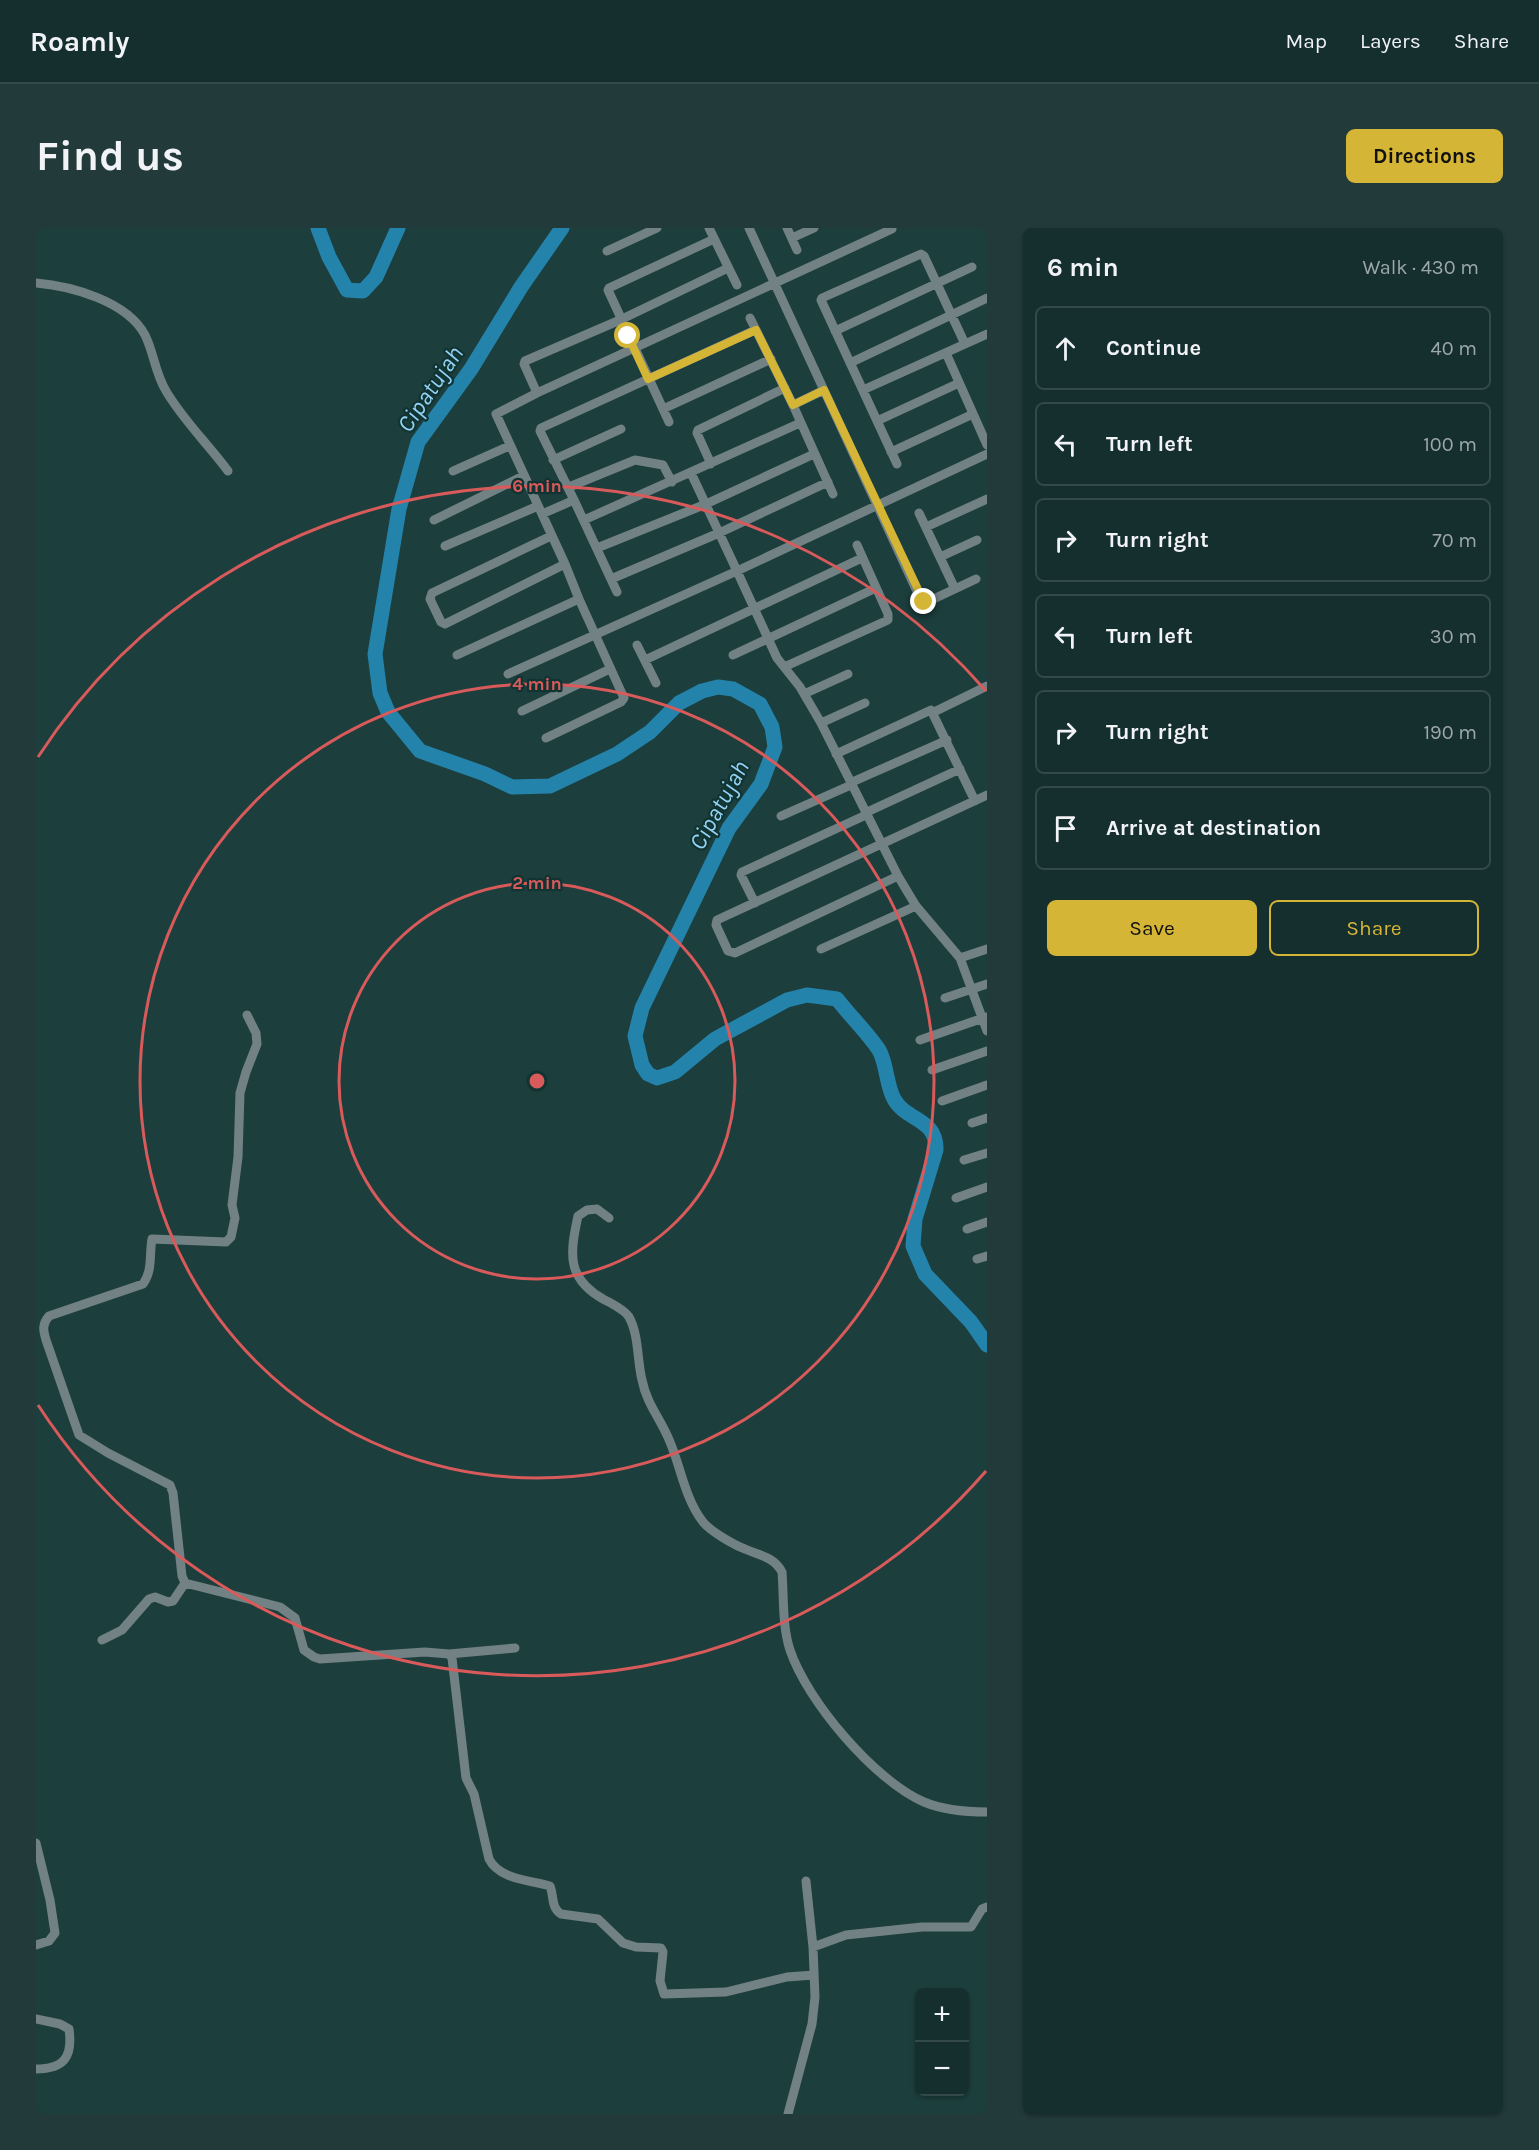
<!DOCTYPE html>
<html lang="en">
<head>
<meta charset="utf-8">
<style>
  :root { --surface:#152e2e; --page:#223a3a; --text:#f1f3f6; --muted:#9da8aa; --line:#344a4a; --accent:#d5b535 }
  body { margin:0; font-family:Karla,sans-serif; background:var(--page); color:var(--text) }
  .controls { position:absolute; right:18px; bottom:18px; display:grid; overflow:hidden; border-radius:9px; box-shadow:0 2px 4px #0004 }
  .controls button { width:54px; height:54px; display:grid; place-items:center; padding:0; border:0; border-bottom:2px solid var(--line); background:var(--surface); color:var(--text); font:30px sans-serif }
  .stop { position:absolute; width:18px; height:18px; margin:-14px; border:4px solid #d5b535; border-radius:50%; background:#fff }
  .stop.end { background:#d5b535; border-color:#fff; box-shadow:0 2px 6px #0008 }
  .list { margin:0; padding:0; list-style:none }
  h2 { display:flex; justify-content:space-between; align-items:center; height:78px; margin:0; padding:0 24px; font-size:26px }
  h2 small { font-size:20px; font-weight:400; color:var(--muted) }
  .list li { display:grid; grid-template-columns:39px 1fr auto; gap:18px; align-items:center; box-sizing:border-box; height:84px; margin:0 12px 12px; padding:0 12px; border:2px solid var(--line); border-radius:9px }
  .list b { display:block; font-size:22px; white-space:nowrap }
  .list em { font-size:20px; font-style:normal; color:var(--muted) }
  .actions { display:flex; gap:12px; padding:18px 24px }
  .actions a { flex:1; padding:14px 0; border:2px solid var(--accent); border-radius:9px; text-align:center; font-size:21px; color:var(--accent) }
  .actions .main { background:var(--accent); color:#111 }
  .icon { flex:none; width:33px; height:33px; fill:none; stroke:currentColor; stroke-width:2; stroke-linecap:round; stroke-linejoin:round }
  .map { position:relative; flex:none; width:951px; height:1886px; overflow:hidden; border-radius:9px }
  header { display:flex; align-items:center; gap:36px; box-sizing:border-box; height:84px; padding:0 30px; background:var(--surface); border-bottom:2px solid var(--line) }
  header strong { font-size:28px }
  nav { display:flex; gap:33px; margin-inline-start:auto; font-size:21px }
  .intro { display:flex; align-items:center; justify-content:space-between; box-sizing:border-box; height:144px; padding:0 36px }
  h1 { margin:0; font-size:42px }
  .button { padding:15px 27px; border-radius:9px; background:var(--accent); color:#111; font-size:21px; font-weight:700 }
  main { display:flex; gap:36px; padding:0 36px }
  aside { flex:1; background:var(--surface); border-radius:9px; box-shadow:0 2px 4px #0004 }
  .map>svg:first-child { display:block }
</style>
</head>
<body>
<header>
<strong>Roamly</strong>
<nav><a>Map</a><a>Layers</a><a>Share</a></nav>
</header>
<div class="intro"><h1>Find us</h1><a class="button">Directions</a></div>
<main>
<div class="map">
<svg width="951" height="1886" viewBox="0 0 951 1886">
  <rect width="100%" height="100%" fill="#1c3e3d"/>
  <g fill="none" stroke-linecap="round" stroke-linejoin="round">
    <path stroke="#2483ab" stroke-width="15" d="M282,0L293,29L311,62L327,63L340,49L362,0
      M526,0L485,59L435,141L382,214L363,281L339,426L344,465L352,484L384,523L449,546L476,559L514,558L581,526L614,504L643,475L666,463L682,459L697,461L724,476L736,499L739,519L725,556L693,600L606,780L599,808L606,837L612,846L621,850L639,844L679,811L751,772L771,767L801,771C814,788 831,804 843,822C851,836 850,856 858,871C870,893 901,890 900,922L879,991L877,1018L889,1046L935,1094L951,1117"/>
    <path stroke="#728184" stroke-width="9" d="M673,0L701,57
      M713,0L885,372L889,375L940,351
      M751,0L761,22
      M756,10L778,0
      M571,23L621,0
      M692,40L584,92L489,133L488,136L501,165L856,1
      M0,55C35,58 91,73 109,107C118,125 119,145 130,163C147,192 172,216 192,243
      M714,90L720,102
      M799,103L936,39
      M910,125L951,217
      M814,135L951,70
      M827,162L951,106
      M501,165L460,186L506,286L538,272L504,203L505,200L717,103L720,102L757,177L788,162
      M757,177L797,266
      M627,181L735,131
      M841,193L923,155
      M633,194L572,62L573,60L678,11
      M855,224L937,186
      M951,226L701,343L741,430L764,459L785,495L862,648L880,678L924,730L951,803
      M517,232L585,201
      M675,236L661,205L662,202L749,160
      M861,236L785,72L786,70L885,26L888,28L929,116
      M417,243L473,218
      M533,259L599,232L627,237L636,254
      M538,272L581,364
      M883,285L919,361
      M506,286L529,336
      M398,292L487,248
      M548,292L764,195
      M890,299L951,271
      M515,308L396,365L394,371L405,394L409,396L529,336L543,371
      M409,318L502,278
      M561,320L670,276L778,226
      M904,329L941,312
      M575,351L683,305L792,254
      M601,417L620,455
      M421,427L543,371L588,470L585,474L510,510
      M697,427L840,360
      M609,432L826,330
      M748,439L852,392V386L821,317
      M472,446L701,343L655,245
      M768,466L812,446
      M486,483L574,441
      M898,484L951,458
      M785,495L829,475
      M800,526L895,482L939,573
      M814,555L911,512
      M829,585L924,541
      M745,588L815,557
      M862,648L699,725L692,723L680,697L681,692L951,567
      M719,675L705,647L706,644L830,587
      M785,721L880,678
      M924,730L951,721
      M909,770L951,756
      M211,787L220,805L221,816L210,844L204,865L202,929L196,977L199,990L195,1009L190,1014L116,1011C113,1027 117,1042 107,1056L13,1088C6,1096 7,1102 10,1112L43,1207L72,1225L134,1257L137,1265L146,1348L149,1355L244,1379L259,1390L268,1422L278,1429L284,1431L389,1424L413,1426L416,1430L430,1550L438,1566L453,1631C463,1651 493,1652 514,1658C518,1668 515,1680 525,1686L562,1691L587,1715L600,1719L625,1720L627,1724L624,1753L628,1766L690,1764L751,1749L778,1747
      M884,812L950,789
      M896,842L951,823
      M906,873L951,857
      M936,895L951,890
      M928,932L951,925
      M920,970L951,959
      M573,990L561,981L551,982L542,988C534,1025 530,1050 567,1071C575,1075 588,1081 593,1089C603,1107 601,1132 606,1152C611,1177 625,1191 634,1214C645,1240 649,1271 667,1294C674,1303 698,1317 709,1321C725,1328 738,1329 746,1344C748,1369 746,1398 754,1422C771,1473 839,1553 888,1574C907,1582 931,1584 951,1584
      M931,1001L951,994
      M941,1031L951,1028
      M66,1412L86,1402L113,1371L119,1369L132,1374L137,1373L149,1355
      M413,1426L479,1420
      M0,1615L14,1672L19,1705L13,1713L0,1717
      M777,1719L810,1707L886,1699H935L946,1681L951,1679
      M0,1791L24,1796L33,1801C37,1829 28,1841 0,1841
      M752,1886L776,1796L779,1769L777,1719L770,1653"/>
  </g>
  <g fill="none" stroke-linecap="round" stroke-linejoin="round">
    <path stroke="#d5b535" stroke-width="8" d="M592,108L612,151L720,102L757,177L788,162L888,374"/>
  </g>
  <g fill="none" stroke="#d85a5a" stroke-width="3">
    <circle cx="501" cy="853" r="198"/>
    <circle cx="501" cy="853" r="397"/>
    <path d="M950 1243A595 595 0 0 1 2 1177M2 529A595 595 0 0 1 950 463"/>
  </g>
  <g text-anchor="middle" dominant-baseline="central" stroke-width="4.5" stroke-linejoin="round" paint-order="stroke">
    <g font-size="24" font-style="italic" fill="#92d2f4" stroke="#113433">
      <text transform="translate(394 161) rotate(-56)">Cipatujah</text>
      <text transform="translate(683 577) rotate(-61)">Cipatujah</text>
    </g>
  </g>
  <circle cx="501" cy="853" r="9" fill="#d85a5a" stroke="#113433" stroke-width="3"/>
  <g font-size="18" text-anchor="middle" font-weight="bold" fill="#d85a5a" stroke="#113433" stroke-width="4.5" stroke-linejoin="round" paint-order="stroke">
    <text x="501" y="264">6 min</text>
    <text x="501" y="462">4 min</text>
    <text x="501" y="661">2 min</text>
  </g>
</svg>
<div class="controls">
<button>+</button>
<button>−</button>
</div>
<div class="stop" style="left:592px;top:108px"></div>
<div class="stop end" style="left:888px;top:374px"></div>
</div>
<aside>
<h2>6 min<small>Walk · 430 m</small></h2>
<ul class="list">
<li><svg class="icon" aria-label="ahead" viewBox="0 0 24 24"><path d="M12 20V5M6 11l6-6 6 6"/></svg><div><b>Continue</b></div><em>40 m</em></li>
<li><svg class="icon" aria-label="left" viewBox="0 0 24 24"><path d="M17 20v-9H6M10 6l-5 5 5 5"/></svg><div><b>Turn left</b></div><em>100 m</em></li>
<li><svg class="icon" aria-label="right" viewBox="0 0 24 24"><path d="M7 20v-9h11M14 6l5 5-5 5"/></svg><div><b>Turn right</b></div><em>70 m</em></li>
<li><svg class="icon" aria-label="left" viewBox="0 0 24 24"><path d="M17 20v-9H6M10 6l-5 5 5 5"/></svg><div><b>Turn left</b></div><em>30 m</em></li>
<li><svg class="icon" aria-label="right" viewBox="0 0 24 24"><path d="M7 20v-9h11M14 6l5 5-5 5"/></svg><div><b>Turn right</b></div><em>190 m</em></li>
<li><svg class="icon" aria-label="arrive" viewBox="0 0 24 24"><path d="M6 21V4h12l-3 4 3 4H6"/></svg><div><b>Arrive at destination</b></div></li>
</ul>
<div class="actions"><a class="main">Save</a><a>Share</a></div>
</aside>
</main>
</body>
</html>
